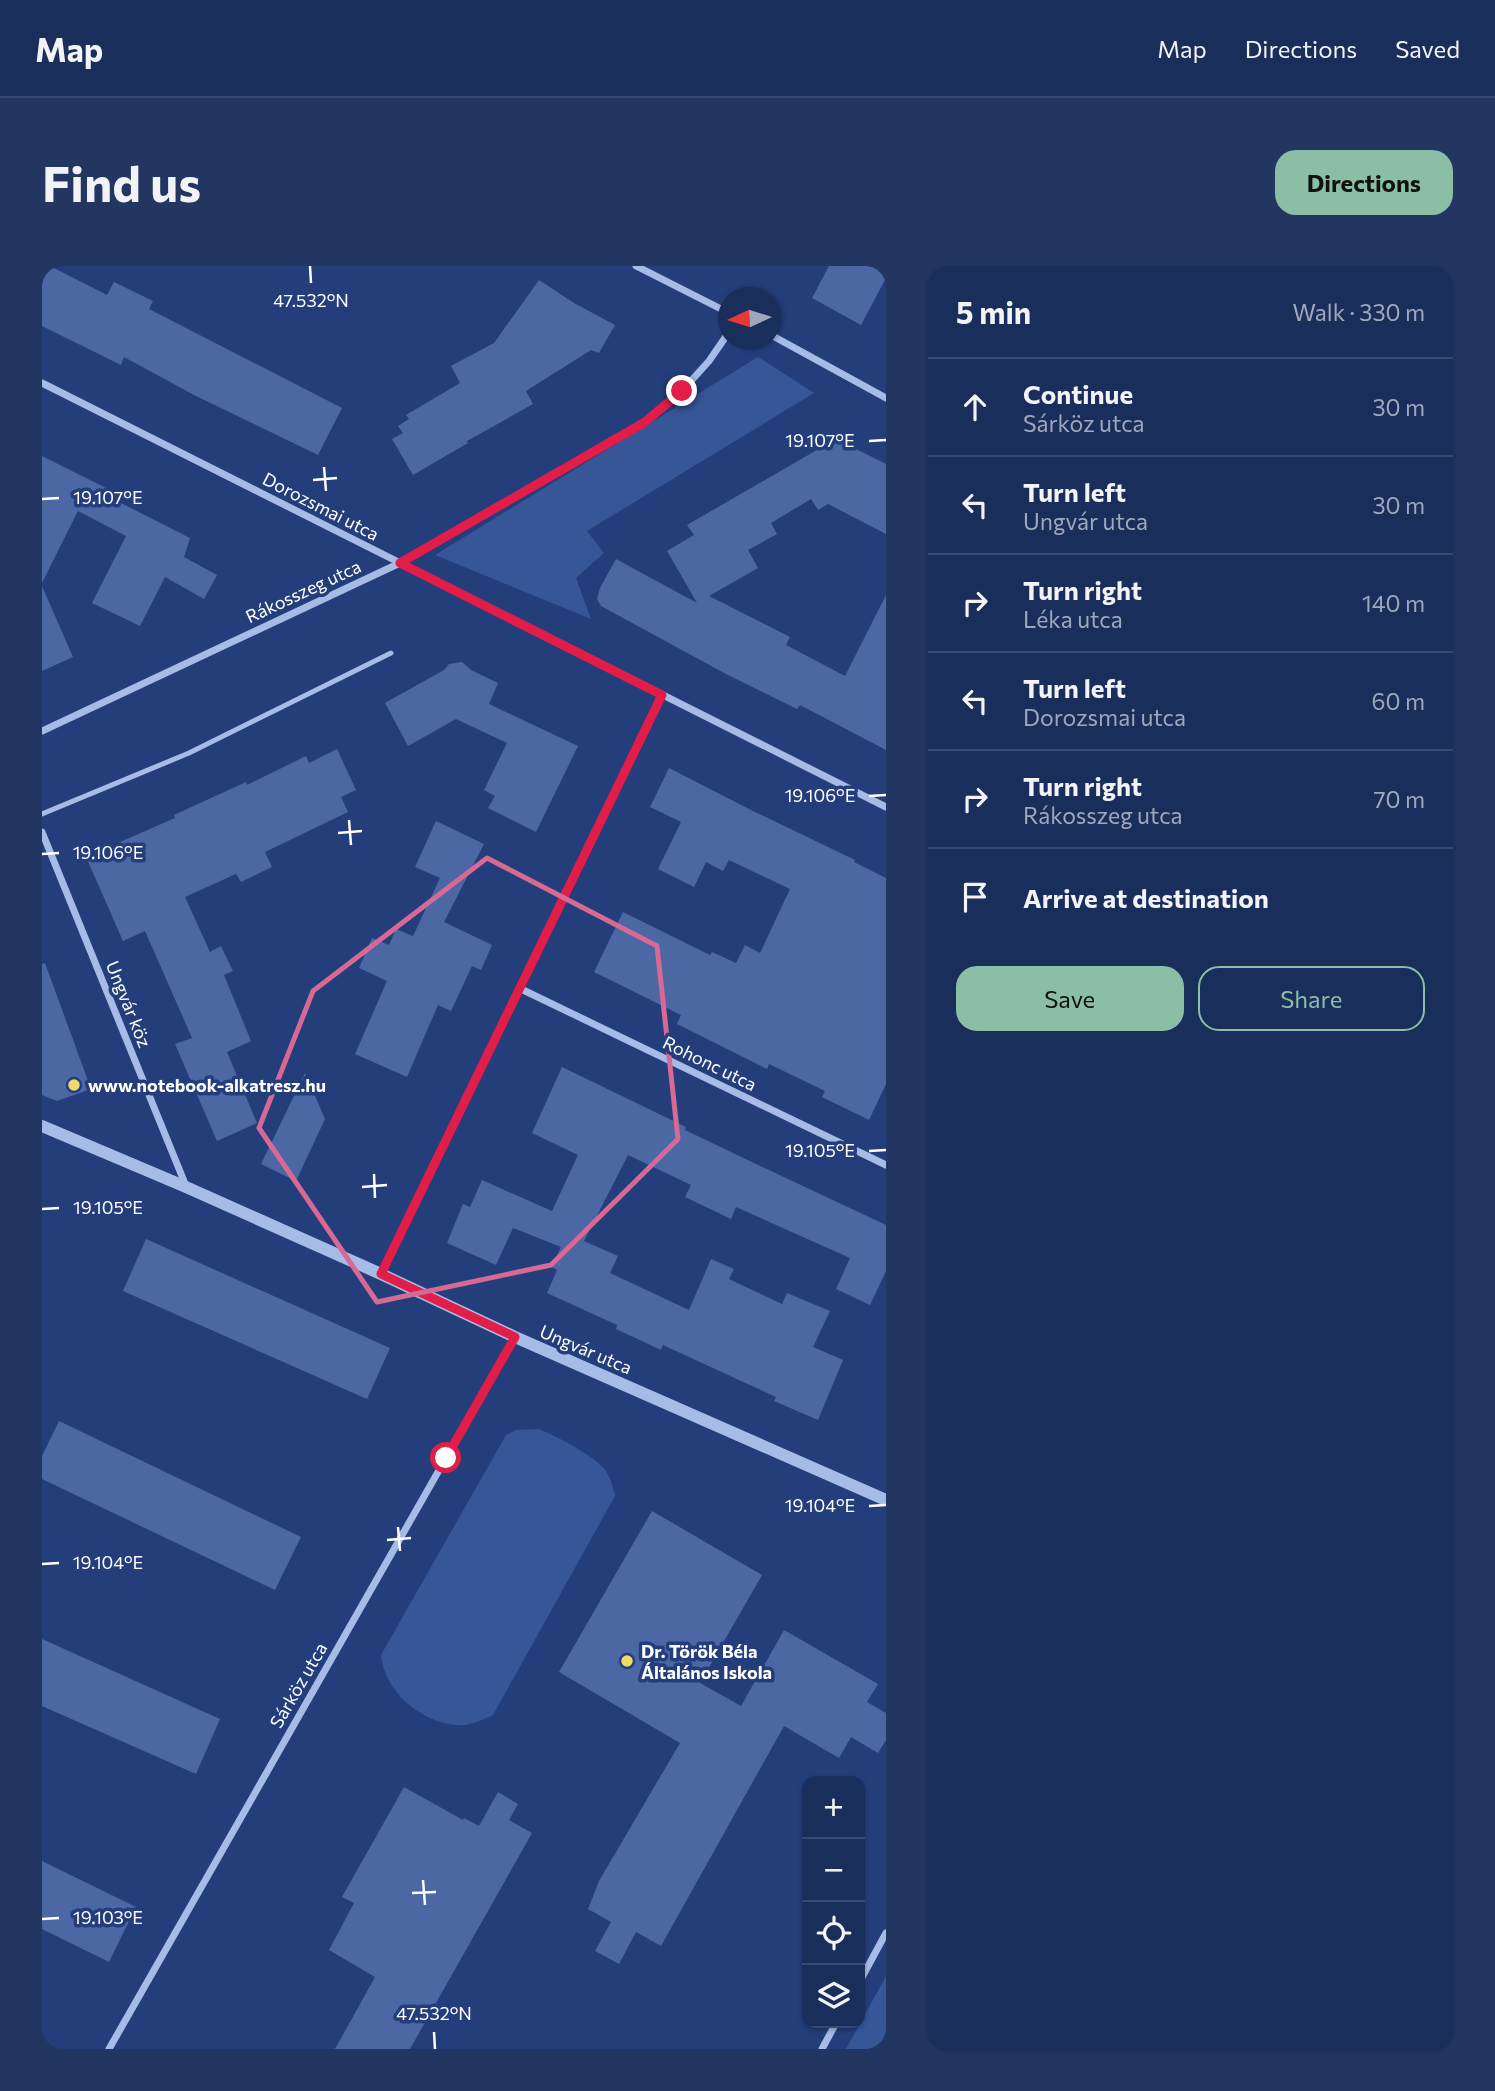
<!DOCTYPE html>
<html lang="en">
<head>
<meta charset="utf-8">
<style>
  :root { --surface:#1a2e5c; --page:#233662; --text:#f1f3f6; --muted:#9fa8bb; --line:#384a72; --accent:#8abfa5 }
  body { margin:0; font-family:Commissioner,sans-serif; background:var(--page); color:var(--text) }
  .controls { position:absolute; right:21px; bottom:21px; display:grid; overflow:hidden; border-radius:14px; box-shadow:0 2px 5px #0004 }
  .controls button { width:63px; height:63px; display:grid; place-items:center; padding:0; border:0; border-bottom:2px solid var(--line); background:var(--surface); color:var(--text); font:35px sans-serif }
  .compass { position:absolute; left:676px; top:21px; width:63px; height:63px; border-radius:50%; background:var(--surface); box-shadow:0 2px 5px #0004; rotate:266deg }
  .stop { position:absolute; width:21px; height:21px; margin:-16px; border:5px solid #e11d48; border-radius:50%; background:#fff }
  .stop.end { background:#e11d48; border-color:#fff; box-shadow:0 2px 7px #0008 }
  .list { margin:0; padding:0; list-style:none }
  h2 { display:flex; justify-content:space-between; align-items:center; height:91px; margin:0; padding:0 28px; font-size:30px }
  h2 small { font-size:23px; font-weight:400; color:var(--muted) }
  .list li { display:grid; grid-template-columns:46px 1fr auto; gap:21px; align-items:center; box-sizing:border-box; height:98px; padding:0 28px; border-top:2px solid var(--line) }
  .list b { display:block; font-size:26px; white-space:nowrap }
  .list p { margin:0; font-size:23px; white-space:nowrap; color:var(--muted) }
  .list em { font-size:23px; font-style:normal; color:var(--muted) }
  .actions { display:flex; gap:14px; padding:21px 28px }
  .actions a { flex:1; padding:16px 0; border:2px solid var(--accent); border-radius:21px; text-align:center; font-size:24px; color:var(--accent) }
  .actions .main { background:var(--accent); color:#111 }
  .icon { flex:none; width:38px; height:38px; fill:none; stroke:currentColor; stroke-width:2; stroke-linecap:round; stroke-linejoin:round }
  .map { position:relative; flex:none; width:844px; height:1783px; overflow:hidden; border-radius:21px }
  header { display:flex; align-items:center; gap:42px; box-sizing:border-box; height:98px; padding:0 35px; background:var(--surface); border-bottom:2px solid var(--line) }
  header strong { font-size:33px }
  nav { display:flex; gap:38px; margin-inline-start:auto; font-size:24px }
  .intro { display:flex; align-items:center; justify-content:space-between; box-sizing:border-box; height:168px; padding:0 42px }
  h1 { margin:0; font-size:49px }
  .button { padding:18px 32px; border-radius:21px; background:var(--accent); color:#111; font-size:24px; font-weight:700 }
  main { display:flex; gap:42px; padding:0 42px }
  aside { flex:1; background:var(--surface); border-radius:21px; box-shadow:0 2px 5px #0004 }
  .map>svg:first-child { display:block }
</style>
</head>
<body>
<header>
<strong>Map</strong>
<nav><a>Map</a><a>Directions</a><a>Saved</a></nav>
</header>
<div class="intro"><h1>Find us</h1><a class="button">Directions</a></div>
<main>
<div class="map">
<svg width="844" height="1783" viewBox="0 0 844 1783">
  <rect width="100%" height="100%" fill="#233e7b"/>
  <path fill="#365698" d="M716,91L772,127L545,265L562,287L534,312L549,353L393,289Z
    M496,1163C513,1169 553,1190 563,1204C569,1212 571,1221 573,1230L451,1449C440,1454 426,1461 414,1459C377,1455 343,1426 339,1389L464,1169L474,1164Z
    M844,1710V1783H804Z"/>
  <path fill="#4b68a4" d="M0,0H8L65,29L72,16L111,35L107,43L300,142L276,189L152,129L82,91L79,99L0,60Z
    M787,0H844V12L819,59L770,32Z
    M497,14L532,37L573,59L557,87L549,84L484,125L491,138L425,175L426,177L371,209L350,173L361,167L356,160L367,153L364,149L418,117L409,100L452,77Z
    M794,173L844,198V268L786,238L776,244L769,233L729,257L735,268L706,284L716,302L667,330L748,371L744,379L803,410L844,329V484L758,439L755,443L684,408L559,340L555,333L558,322L574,293L655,337L625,285L652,269L645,259Z
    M0,190L68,224L65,230L148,272L142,291L175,309L162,333L123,311L98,360L50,337L84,270L36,245L0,317Z
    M0,320L31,391L0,405Z
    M420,396L429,404L456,417L447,438L536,480L494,566L446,542L453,530L442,524L465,477L414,453L366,480L343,437L402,404L407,398Z
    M295,483L314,524L299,531L306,546L223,586L230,601L199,616L194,608L143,631L168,686L179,680L191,705L182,709L209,775L185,786L215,857L175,875L133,778L150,772L103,665L81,675L44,591L133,552L132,549L204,516L205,519L264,490L267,497Z
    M627,502L711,545L813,594L812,596L844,612V818L827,854L780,831L783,825L727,798L725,803L635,758L639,749L552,706L581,646L668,689L670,686L694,697L703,679L718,687L748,623L687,594L681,605L664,596L652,621L616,603L639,556L608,541Z
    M394,555L442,578L402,656L450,679L439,704L430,700L409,745L396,739L365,811L313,788L345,715L317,702L330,672L347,679L354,663L371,670L398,612L373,601Z
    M3,697L49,823L15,835L0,829V698Z
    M520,801L644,861L643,864L714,898L844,959V1005L828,1039L794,1023L808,992L694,941L689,953L643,931L649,919L586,889L542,975L576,990L568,1007L647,1044L669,993L692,1003L687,1013L740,1038L745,1027L788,1045L771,1081L801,1094L776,1154L732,1135L734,1131L621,1079L619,1084L574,1063L575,1059L505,1027L515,1004L510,1001L519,981L471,962L454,999L405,977L421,938L428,941L440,914L510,945L536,889L490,867Z
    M263,807L283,853L254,915L219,898Z
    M104,973L348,1082L325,1133L81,1025Z
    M17,1155L259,1271L233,1324L0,1213V1190Z
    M610,1245L720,1309L658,1417L699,1440L742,1364L836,1418L825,1436L844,1447V1474L836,1487L809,1471L797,1492L742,1460L619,1680L594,1666L577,1698L553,1685L569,1656L546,1643L557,1615L638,1477L517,1406Z
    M0,1373L178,1453L154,1508L0,1440Z
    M362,1521L421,1554L422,1552L437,1560L456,1526L476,1538L467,1554L490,1567L368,1783H293L333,1711L287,1684L312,1637L300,1631Z
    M0,1595L94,1641L67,1696L0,1663Z"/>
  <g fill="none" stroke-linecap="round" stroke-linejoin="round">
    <path stroke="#a6bbe5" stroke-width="5" d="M0,548L147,487L349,387"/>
    <path stroke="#a6bbe5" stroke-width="7" d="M594,0L687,47
      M729,69L844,132
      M0,117L844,541
      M0,465L358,297L603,156L640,125L667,95L687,66
      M0,566L144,920
      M479,723L844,899
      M339,1008L620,429
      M818,1715L844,1667
      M67,1783L473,1071
      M780,1783L794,1757"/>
    <path stroke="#a6bbe5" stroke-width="12" d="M0,860L144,921L339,1008L473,1071L844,1234"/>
  </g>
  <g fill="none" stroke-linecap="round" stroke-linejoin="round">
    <path stroke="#e11d48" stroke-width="9" d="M404,1192L473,1071L339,1008L620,429L358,297L603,156L640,125"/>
  </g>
  <path fill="none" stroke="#d76994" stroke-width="5" stroke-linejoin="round" d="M445,592L615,680L636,873L509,999L335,1036L217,862L271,725Z"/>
  <path fill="none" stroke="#fff" stroke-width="2.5" d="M268,0L269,17M827,175L844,174M282,201L284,225M271,214L295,212M0,233L17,232M827,530L844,529M307,554L309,579M296,567L320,565M0,588L17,587M827,885L844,884M332,908L333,932M320,921L345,919M0,943L17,942M827,1240L844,1239M356,1261L358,1285M345,1274L369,1272M0,1298L17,1297M381,1614L383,1639M370,1627L394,1626M0,1653L17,1652M392,1766L393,1783"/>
  <g fill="#f0da69" stroke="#233e7b" stroke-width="2.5">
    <circle cx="32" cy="819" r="7"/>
    <circle cx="585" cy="1395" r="7"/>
  </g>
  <g text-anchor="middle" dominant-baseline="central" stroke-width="7" stroke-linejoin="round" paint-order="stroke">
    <g font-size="18" fill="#fff" stroke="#233e7b">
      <text transform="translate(279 240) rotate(27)">Dorozsmai utca</text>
      <text transform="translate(261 325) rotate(-25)">Rákosszeg utca</text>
      <text transform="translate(87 738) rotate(68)">Ungvár köz</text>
      <text transform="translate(668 797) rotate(26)">Rohonc utca</text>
      <text transform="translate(544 1083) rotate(23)">Ungvár utca</text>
      <text transform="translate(256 1419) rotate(-60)">Sárköz utca</text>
    </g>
    <g font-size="18" font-weight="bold" fill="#fff" stroke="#233e7b" text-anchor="start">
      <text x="46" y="819">www.notebook-alkatresz.hu</text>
      <text x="599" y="1385">Dr. Török Béla<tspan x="599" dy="21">Általános Iskola</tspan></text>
    </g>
  </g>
  <g font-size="18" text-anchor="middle" fill="#fff" stroke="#233e7b" stroke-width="7" stroke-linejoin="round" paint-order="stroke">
    <text x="269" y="41">47.532°N</text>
    <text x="778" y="181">19.107°E</text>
    <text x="66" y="238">19.107°E</text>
    <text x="778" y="536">19.106°E</text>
    <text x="66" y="593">19.106°E</text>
    <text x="778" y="891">19.105°E</text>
    <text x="66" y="948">19.105°E</text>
    <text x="778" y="1246">19.104°E</text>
    <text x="66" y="1303">19.104°E</text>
    <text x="66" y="1658">19.103°E</text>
    <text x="392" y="1754">47.532°N</text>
  </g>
</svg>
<div class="controls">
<button>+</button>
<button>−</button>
<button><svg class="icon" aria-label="locate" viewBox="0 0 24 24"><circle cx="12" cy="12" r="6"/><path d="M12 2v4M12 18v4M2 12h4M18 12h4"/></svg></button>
<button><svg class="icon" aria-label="layers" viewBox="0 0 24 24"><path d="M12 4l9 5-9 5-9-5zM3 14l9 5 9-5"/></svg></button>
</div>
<svg class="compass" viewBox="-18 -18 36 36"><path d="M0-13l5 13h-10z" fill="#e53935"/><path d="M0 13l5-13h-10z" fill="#9fa8bb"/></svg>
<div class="stop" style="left:404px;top:1192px"></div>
<div class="stop end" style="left:640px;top:125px"></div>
</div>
<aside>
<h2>5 min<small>Walk · 330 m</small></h2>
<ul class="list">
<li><svg class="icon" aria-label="ahead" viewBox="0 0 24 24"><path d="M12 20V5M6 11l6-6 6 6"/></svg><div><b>Continue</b><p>Sárköz utca</p></div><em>30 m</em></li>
<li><svg class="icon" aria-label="left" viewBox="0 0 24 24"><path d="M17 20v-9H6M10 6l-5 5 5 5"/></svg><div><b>Turn left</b><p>Ungvár utca</p></div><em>30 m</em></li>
<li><svg class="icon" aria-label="right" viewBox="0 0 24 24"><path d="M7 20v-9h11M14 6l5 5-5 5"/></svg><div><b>Turn right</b><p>Léka utca</p></div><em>140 m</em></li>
<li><svg class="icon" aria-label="left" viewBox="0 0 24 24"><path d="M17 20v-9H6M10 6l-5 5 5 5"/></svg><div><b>Turn left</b><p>Dorozsmai utca</p></div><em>60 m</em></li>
<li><svg class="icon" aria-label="right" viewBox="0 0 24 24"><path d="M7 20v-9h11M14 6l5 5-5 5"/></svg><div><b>Turn right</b><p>Rákosszeg utca</p></div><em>70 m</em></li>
<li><svg class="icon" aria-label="arrive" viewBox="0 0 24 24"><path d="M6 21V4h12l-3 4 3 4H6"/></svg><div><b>Arrive at destination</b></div></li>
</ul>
<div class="actions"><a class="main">Save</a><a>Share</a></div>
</aside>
</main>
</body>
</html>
